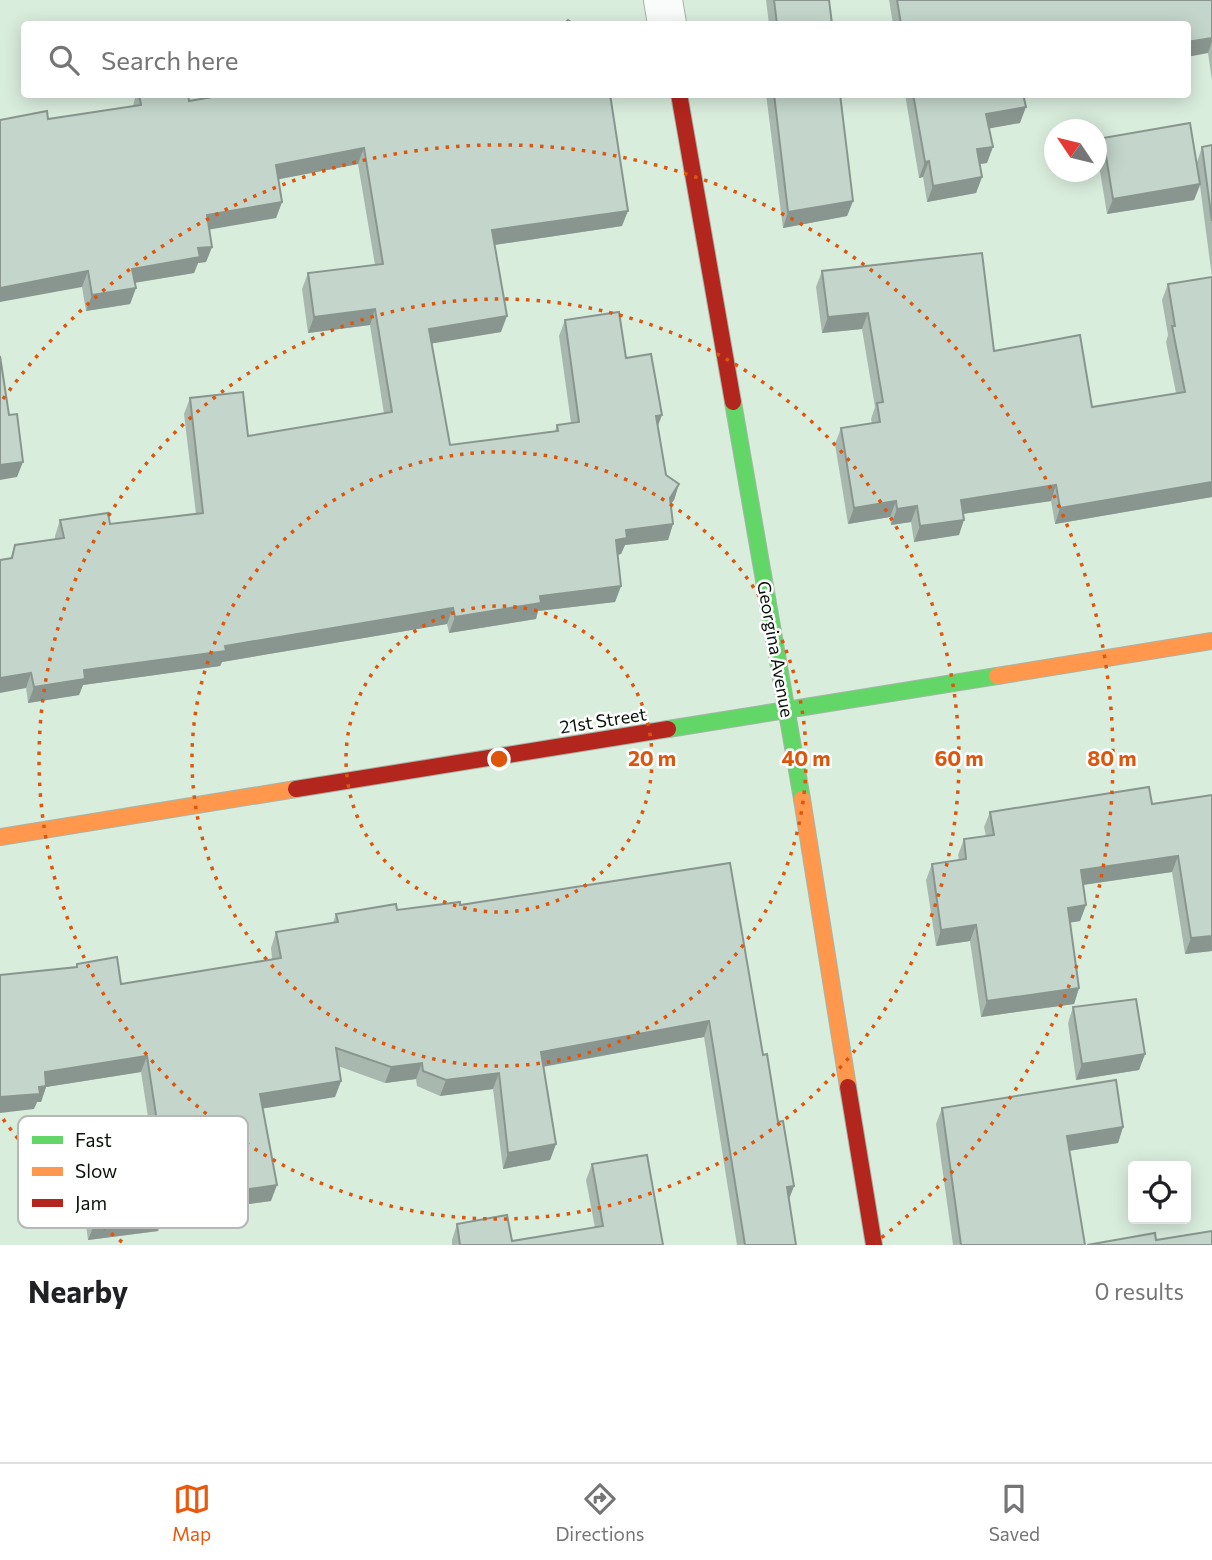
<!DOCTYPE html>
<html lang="en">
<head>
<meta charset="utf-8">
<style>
  :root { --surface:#fff; --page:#f2f2f2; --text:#202124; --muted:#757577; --line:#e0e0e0; --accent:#ea580c }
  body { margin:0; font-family:Commissioner,sans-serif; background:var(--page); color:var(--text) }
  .controls { position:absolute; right:21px; bottom:21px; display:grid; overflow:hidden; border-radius:7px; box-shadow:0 4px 18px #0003 }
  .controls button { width:63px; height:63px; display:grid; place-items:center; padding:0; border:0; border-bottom:2px solid var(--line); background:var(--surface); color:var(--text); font:35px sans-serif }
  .compass { position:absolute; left:1044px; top:119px; width:63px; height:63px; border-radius:50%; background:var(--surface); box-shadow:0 4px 18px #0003; rotate:305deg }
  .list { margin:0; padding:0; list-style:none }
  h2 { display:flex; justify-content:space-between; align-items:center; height:91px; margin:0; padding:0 28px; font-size:30px }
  h2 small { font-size:23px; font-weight:400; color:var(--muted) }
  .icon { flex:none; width:38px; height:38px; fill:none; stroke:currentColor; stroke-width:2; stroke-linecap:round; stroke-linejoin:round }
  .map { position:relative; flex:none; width:1212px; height:1245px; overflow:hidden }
  .search { position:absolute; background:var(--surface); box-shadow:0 4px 18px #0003; left:21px; right:21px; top:21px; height:77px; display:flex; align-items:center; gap:18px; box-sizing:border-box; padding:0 24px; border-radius:7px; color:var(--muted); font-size:26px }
  .sheet { height:217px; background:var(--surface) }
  nav { display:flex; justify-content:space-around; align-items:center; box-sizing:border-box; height:98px; border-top:2px solid var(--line); background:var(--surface); font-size:19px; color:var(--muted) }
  nav a { display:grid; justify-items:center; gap:4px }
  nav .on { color:var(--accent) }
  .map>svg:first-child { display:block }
</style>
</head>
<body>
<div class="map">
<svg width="1212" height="1245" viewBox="0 0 1212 1245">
  <rect width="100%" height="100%" fill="#d9eddd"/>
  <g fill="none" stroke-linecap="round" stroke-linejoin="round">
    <g stroke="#a6b5a9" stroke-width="40">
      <path id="street" d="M663,0L667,24"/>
    </g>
    <g stroke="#a6b5a9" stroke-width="18">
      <path id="fast" d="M733,402L802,799
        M668,729L997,676"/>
    </g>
    <g stroke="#a6b5a9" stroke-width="18">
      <path id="slow" d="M997,676L1212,641
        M802,799L848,1087
        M0,837L296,789"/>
    </g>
    <g stroke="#a6b5a9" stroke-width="18">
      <path id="jam" d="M679,94L733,402
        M296,789L668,729
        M848,1087L874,1245"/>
    </g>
    <use href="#street" stroke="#f9fcfa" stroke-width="38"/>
    <use href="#fast" stroke="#63d668" stroke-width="16"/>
    <use href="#slow" stroke="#ff974d" stroke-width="16"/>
    <use href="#jam" stroke="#b3261e" stroke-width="16"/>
  </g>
  <path fill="#a9b8af" d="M766,0H829L832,24H769Z
    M889,0H1212V80L1208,53L1187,24H893Z
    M136,94H188L189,101L229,94L622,226L495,245L501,332L432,343L450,445L555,431L557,425L571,423L559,336L565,320L626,358L658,426L666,475L679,484L674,500L671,504L673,524L668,540L625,545L621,554L617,555L621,586L615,602L538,611L536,619L449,633L447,624L222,662L220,666L83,685L79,695L28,703L10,559L15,545L55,539V536L60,520L110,524L196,514L184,414L190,398L248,436L384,414L370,325L308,333L302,289L308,273L375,265L358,164L278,179L282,202L276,218L209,229L212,247L206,262L198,263L194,273L135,283L136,288L130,304L86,311L82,287L48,119L133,106Z
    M766,94H840L853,201L847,216L783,228Z
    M905,94H1023L1020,123L989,128L987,163L980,164L982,177L976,193L927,202L923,177L919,178Z
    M1103,138L1197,162L1202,147L1212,145V497L1055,524L1051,501L963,514L959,535L914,542L911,522L891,525L890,517L848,524L835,444L841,428L872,423L871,419L875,407L862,329L822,333L816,287L822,271L994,351L1092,407L1176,393L1166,342L1168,335L1162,300L1168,284L1212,277L1200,186L1194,200L1107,214L1097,153Z
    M1212,795V951L1185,954L1172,872L1083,885L1086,905L1080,921L1070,922L1079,988L1074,1004L981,1017L970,941L936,946L926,880L932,864L959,860L958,855L964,839L986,836L984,827L990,812L1152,804Z
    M730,863L763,1055L794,1186L789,1198L796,1245H737L704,1037L543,1067L556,1144L550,1160L503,1169L493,1089L440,1096L417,1086L416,1079L385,1083L338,1066L341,1081L335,1097L263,1108L271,1201L163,1216L158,1231L88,1240L81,1186L87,1171L155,1162L141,1072L46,1087L41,1102H37L34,1109L77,964L121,984L272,959L271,948L276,932L333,923L336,914L397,910L460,905Z
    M1073,1007L1145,1054L1139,1070L1076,1080L1068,1023Z
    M942,1108L1123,1127L1118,1143L1069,1151L1085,1245H953L936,1124Z
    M592,1164L663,1245H452V1240L457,1224L512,1241L595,1228L586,1180Z"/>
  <path fill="#89968f" d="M1212,38V42L1208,53L1187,57V42Z
    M1026,107L1020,123L981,130L986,114Z
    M993,147L987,163L972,165L977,149Z
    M364,148L358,164L270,181L276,165Z
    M929,161L923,177L919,178L925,162Z
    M982,177L976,193L927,202L933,186Z
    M1200,184L1194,200L1107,214L1113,199Z
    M853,201L847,216L783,228L788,212Z
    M282,202L276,218L201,231L207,215Z
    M628,211L622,226L487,246L492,230Z
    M212,247L206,262L198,263L194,273L126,284L132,269L198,248Z
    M88,271L82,287L0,302V288Z
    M136,288L130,304L86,311L92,295Z
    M375,309L370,325L308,333L314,317Z
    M868,313L862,329L822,333L828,317Z
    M507,316L501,332L423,345L429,329Z
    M662,415L656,431V416Z
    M23,462L17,477L0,480V465Z
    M1212,482V497L1055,524L1060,508Z
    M679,484L674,500L664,513L670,498Z
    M1056,485L1051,501L955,515L961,500Z
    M896,501L890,517L848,524L854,508Z
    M917,506L911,522L891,525L897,509Z
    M964,520L959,535L914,542L920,526Z
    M673,524L668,540L625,545L621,554L610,556L616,540L626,530Z
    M621,586L615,602L538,611L536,619L449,633L455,617L540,596Z
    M453,608L447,624L222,662L220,666L83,685L79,695L28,703L34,687L84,670Z
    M31,673L26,688L0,693V678Z
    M1178,856L1172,872L1075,886L1081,870Z
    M1086,905L1080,921L1062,924L1068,908Z
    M976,925L970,941L936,946L941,930Z
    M1212,936V951L1185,954L1191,938Z
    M1079,988L1074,1004L981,1017L987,1001Z
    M709,1021L704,1037L535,1068L541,1052Z
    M1145,1054L1139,1070L1076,1080L1082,1064Z
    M147,1056L141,1072L46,1087L41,1102H37L34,1109L0,1113V1097L45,1072Z
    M422,1063L416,1079L385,1083L391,1067Z
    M499,1073L493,1089L440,1096L446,1080Z
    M341,1081L335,1097L254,1110L260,1094Z
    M1123,1127L1118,1143L1061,1152L1067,1136Z
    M556,1144L550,1160L503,1169L508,1153Z
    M277,1185L271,1201L163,1216L158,1231L88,1240L94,1225L162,1202Z
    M794,1186L788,1202L787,1187Z"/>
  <path fill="#c4d6cc" stroke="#89968f" stroke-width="2" d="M774,0H829L832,24H777Z
    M897,0H1212V38L1187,42V24H901Z
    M568,20L574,24H564Z
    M139,94H188L189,101L229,94H610L628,211L492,230L507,316L429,329L450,445L558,431L557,425L579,422L565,320L619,312L626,358L651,354L662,415L656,416L666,475L679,484L670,498L673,524L626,530L627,538L616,540L621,586L540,596L541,603L455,617L453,608L225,646L226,651L84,670L85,679L34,687L31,673L0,678V560L12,558L15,545L64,538L60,520L108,513L110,524L203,513L190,398L243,392L248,436L392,412L375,309L314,317L308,273L383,264L364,148L276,165L282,202L207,215L212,247L198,248L200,257L132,269L136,288L92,295L88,271L0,288V120L47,111L48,119L141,105Z
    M774,94H840L853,201L788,212Z
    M913,94H1023L1026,107L986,114L993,147L977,149L982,177L933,186L929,161L925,162Z
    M1190,123L1200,184L1113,199L1103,138Z
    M1212,145V221L1202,147Z
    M982,253L994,351L1080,335L1092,407L1185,392L1172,326H1175L1168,284L1212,277V482L1060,508L1056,485L961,500L964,520L920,526L917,506L897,509L896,501L854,508L841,428L880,422L877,403L883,402L868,313L828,317L822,271Z
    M0,356L9,415L17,414L23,462L0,465Z
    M1149,787L1152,804L1212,795V936L1191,938L1178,856L1081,870L1086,905L1068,908L1079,988L987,1001L976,925L941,930L932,864L966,859L964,839L994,835L990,812Z
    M730,863L763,1055L767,1054L778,1122L783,1121L794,1186L787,1187L796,1245H745L709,1021L541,1052L556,1144L508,1153L499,1073L446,1080L423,1071L422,1063L391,1067L336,1048L341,1081L260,1094L277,1185L162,1202L163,1215L94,1225L87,1171L163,1161L147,1056L45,1072L46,1086L39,1087L40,1094L0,1097V975L77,967V964L117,957L121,984L281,958L276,932L338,922L336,914L396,904L397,910L460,902V905Z
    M1136,999L1145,1054L1082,1064L1073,1007Z
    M1116,1080L1123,1127L1067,1136L1085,1245H961L942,1108Z
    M647,1155L663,1245H460L457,1224L507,1215L512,1241L603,1226L592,1164Z
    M1212,1231V1245H1087L1155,1233L1156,1240Z"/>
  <g fill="none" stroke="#dd560c" stroke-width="3.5" stroke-dasharray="3.5 7">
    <circle cx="499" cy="759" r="153"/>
    <circle cx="499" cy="759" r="307"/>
    <circle cx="499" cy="759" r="460"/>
    <path d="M122 1242A613 613 0 0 1 3 1119M3 399A613 613 0 1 1 876 1242"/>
  </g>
  <g text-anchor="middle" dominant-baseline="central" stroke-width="5" stroke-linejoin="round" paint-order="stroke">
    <g font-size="18" fill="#08140a" stroke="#fff">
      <text transform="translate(776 649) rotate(80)">Georgina Avenue</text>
      <text transform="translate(603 720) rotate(-9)">21st Street</text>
    </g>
  </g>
  <rect x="18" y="1116" width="230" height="112" rx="10" fill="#fff" stroke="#b5b8b6" stroke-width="2"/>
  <rect x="32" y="1136" width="31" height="8" fill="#63d668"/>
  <rect x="32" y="1167" width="31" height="9" fill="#ff974d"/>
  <rect x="32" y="1199" width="31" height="8" fill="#b3261e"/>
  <g font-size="19" fill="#08140a">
    <text x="75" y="1147">Fast</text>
    <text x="75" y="1178">Slow</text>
    <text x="75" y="1210">Jam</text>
  </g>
  <circle cx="499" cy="759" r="10" fill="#dd560c" stroke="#fff" stroke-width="3.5"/>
  <g font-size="21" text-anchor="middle" font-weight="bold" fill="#dd560c" stroke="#fff" stroke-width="5" stroke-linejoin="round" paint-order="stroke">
    <text x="652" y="766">20 m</text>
    <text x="806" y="766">40 m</text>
    <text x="959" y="766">60 m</text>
    <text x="1112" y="766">80 m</text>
  </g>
</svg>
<div class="controls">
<button><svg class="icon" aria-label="locate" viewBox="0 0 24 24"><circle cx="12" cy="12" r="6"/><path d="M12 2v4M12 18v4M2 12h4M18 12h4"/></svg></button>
</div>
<svg class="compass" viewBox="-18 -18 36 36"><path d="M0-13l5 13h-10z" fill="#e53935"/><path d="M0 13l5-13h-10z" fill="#757577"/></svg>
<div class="search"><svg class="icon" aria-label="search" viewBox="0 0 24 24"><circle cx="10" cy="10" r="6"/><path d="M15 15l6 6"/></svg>Search here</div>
</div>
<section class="sheet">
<h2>Nearby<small>0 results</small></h2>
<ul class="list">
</ul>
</section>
<nav>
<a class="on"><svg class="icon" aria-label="map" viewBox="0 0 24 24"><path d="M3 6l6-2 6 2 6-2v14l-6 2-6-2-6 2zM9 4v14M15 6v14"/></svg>Map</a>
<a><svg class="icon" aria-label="directions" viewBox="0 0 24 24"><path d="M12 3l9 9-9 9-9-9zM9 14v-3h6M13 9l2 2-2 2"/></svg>Directions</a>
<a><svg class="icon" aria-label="saved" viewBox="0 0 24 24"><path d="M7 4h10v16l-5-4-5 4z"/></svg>Saved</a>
</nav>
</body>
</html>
